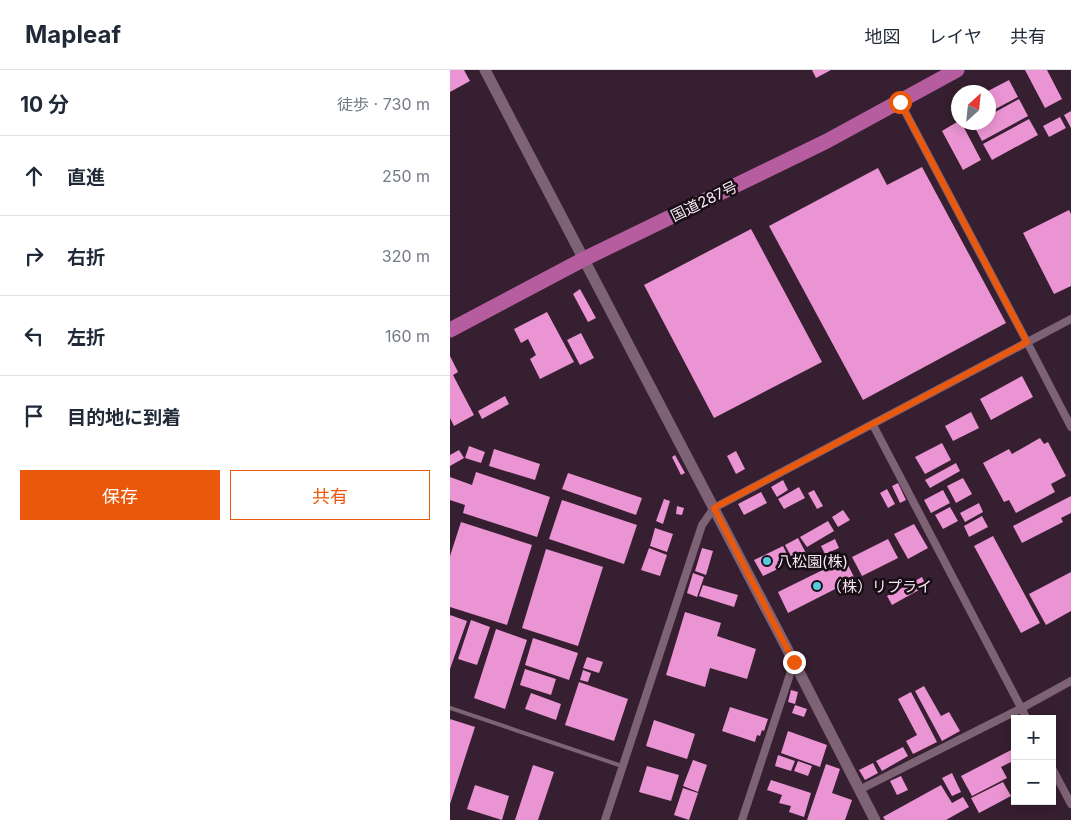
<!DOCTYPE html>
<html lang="ja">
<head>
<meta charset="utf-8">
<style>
  :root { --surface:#fff; --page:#f6f6f7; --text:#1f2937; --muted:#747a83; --line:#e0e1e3; --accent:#ea580c }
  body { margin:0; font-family:Inter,"Noto Sans JP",sans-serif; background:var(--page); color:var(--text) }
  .controls { position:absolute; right:15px; bottom:15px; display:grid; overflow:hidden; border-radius:0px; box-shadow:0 2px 12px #0003 }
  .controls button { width:45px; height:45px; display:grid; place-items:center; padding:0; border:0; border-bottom:1px solid var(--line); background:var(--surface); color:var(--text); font:25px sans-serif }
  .compass { position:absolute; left:501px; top:15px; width:45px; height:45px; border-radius:50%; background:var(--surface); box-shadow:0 2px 12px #0003; rotate:27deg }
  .stop { position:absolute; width:15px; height:15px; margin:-11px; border:4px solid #ea580c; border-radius:50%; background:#fff }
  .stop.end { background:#ea580c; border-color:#fff; box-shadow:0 1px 5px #0008 }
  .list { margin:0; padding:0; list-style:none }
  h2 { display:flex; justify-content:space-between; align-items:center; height:65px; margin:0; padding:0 20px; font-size:21px }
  h2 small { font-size:16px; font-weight:400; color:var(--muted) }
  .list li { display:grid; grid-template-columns:32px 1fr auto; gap:15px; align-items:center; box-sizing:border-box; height:80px; padding:0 20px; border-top:1px solid var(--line) }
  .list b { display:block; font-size:19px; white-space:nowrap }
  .list em { font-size:16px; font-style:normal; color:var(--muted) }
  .actions { display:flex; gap:10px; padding:15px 20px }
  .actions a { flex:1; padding:11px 0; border:1px solid var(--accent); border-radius:0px; text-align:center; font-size:18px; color:var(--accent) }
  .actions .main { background:var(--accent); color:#fff }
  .icon { flex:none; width:28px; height:28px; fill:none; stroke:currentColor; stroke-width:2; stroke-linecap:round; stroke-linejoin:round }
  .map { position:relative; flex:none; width:621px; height:750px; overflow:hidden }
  header { display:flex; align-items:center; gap:30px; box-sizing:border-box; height:70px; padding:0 25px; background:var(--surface); border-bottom:1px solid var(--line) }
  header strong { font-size:24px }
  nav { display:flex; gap:28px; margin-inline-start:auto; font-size:18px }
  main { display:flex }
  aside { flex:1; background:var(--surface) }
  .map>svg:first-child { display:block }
</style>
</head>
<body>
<header>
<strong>Mapleaf</strong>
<nav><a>地図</a><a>レイヤ</a><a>共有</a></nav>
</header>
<main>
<aside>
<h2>10 分<small>徒歩 · 730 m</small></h2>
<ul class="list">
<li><svg class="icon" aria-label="ahead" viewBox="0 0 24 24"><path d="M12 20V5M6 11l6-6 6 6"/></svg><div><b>直進</b></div><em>250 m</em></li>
<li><svg class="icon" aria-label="right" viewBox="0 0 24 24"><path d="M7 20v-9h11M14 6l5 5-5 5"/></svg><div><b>右折</b></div><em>320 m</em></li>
<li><svg class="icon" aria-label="left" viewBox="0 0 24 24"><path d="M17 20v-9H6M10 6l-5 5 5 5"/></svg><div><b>左折</b></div><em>160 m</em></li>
<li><svg class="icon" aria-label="arrive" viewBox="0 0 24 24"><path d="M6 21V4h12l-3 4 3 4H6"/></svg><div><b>目的地に到着</b></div></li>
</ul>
<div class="actions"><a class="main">保存</a><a>共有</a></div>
</aside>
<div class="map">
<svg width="621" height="750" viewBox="0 0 621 750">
  <rect width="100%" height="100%" fill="#361f30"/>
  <path fill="#eb94d3" d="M0,0H14L20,11L0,22Z
    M362,0H381L366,8Z
    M575,0H597L612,29L595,38Z
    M559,10L568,27L538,43V21Z
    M569,29L578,46L532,71L523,54L526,52H538V46Z
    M621,41V58L614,45Z
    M610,47L616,58L599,67L593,56Z
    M579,49L588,65L542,90L533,74Z
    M507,52H511L531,90L513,100L492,61Z
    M472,97L556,253L413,330L319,156L428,98L437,115Z
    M619,140L621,144V216L604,224L573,163Z
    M301,159L372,292L264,348L194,215Z
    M130,219L146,248L138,252L123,224Z
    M97,242L124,292L90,309L80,289L86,285L78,269L71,273L64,259Z
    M131,263L144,288L130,295L117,270Z
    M0,286L8,302L3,305L24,345L4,356L0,348Z
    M572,306L583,327L541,350L530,329Z
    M55,326L59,334L32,349L28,341Z
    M521,342L529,358L503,371L495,356Z
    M590,368L594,374L598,372L616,406L601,414L605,422L566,443L559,430L554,432L533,393L559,379L562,384Z
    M492,373L501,390L475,404L465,387Z
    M19,376L35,382L31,393L15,388Z
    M44,379L90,394L85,410L39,396Z
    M9,380L14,388L0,396V385Z
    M286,381L295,399L286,404L277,386Z
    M225,385L235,403L231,405L222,387Z
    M506,393L510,401L480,418L475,410Z
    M26,402L100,427L87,467L13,443L15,435L0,430V407L22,415Z
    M118,403L192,428L186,445L112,419Z
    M513,408L522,424L506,433L497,416Z
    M333,410L338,420L327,427L321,417Z
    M448,413L456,430L450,433L442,416Z
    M349,417L355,428L334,439L328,429Z
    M437,419L445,434L438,438L430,423Z
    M364,420L373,436L367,439L358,423Z
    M493,420L500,433L481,443L474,430Z
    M311,422L317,433L294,445L288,434Z
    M621,426V443L611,448L613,452L572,473L563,456Z
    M214,429L220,431L213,454L206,451Z
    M112,430L187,455L174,494L99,469Z
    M529,433L533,442L515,452L510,443Z
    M227,436L234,438L232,445L226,444Z
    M500,437L508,451L493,459L485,445Z
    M393,440L400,450L388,457L382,447Z
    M532,446L538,457L519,467L514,456Z
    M378,451L384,461L357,477L350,467Z
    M11,452L82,475L57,555L0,537V486Z
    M464,454L478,478L458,489L444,464Z
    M205,458L223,464L217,482L200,476Z
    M543,466L590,553L571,563L524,476Z
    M348,468L357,485L344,492L335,475Z
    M385,469L389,478L375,484L371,476Z
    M438,469L448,488L412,506L402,487Z
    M333,476L338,486L327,492L330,498L313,506L304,490Z
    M199,478L217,485L210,506L191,500Z
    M252,478L263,481L256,505L245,501Z
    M96,479L153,497L128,576L72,558Z
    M395,489L405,509L338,543L328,522Z
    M621,502V541L596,555L579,524Z
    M243,503L254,507L247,527L237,523Z
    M472,507L476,516L442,535L437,526Z
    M253,515L288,525L284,537L249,526Z
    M235,542L271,553L267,566L306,579L297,609L260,598L255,617L216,605Z
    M0,545L17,551L0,599Z
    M21,550L40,557L27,595L8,589Z
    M46,559L77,570L55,639L24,628Z
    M83,568L128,583L119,610L75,595Z
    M137,587L153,592L149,603L133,598Z
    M75,599L106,609L101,625L70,615Z
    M133,600L141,603L138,612L130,610Z
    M129,612L178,629L164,671L115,655Z
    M474,616L491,646L499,642L510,661L492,671L465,621Z
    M341,620L348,622L345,634L338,632Z
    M461,622L487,672L463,684L456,671L467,665L448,629Z
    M81,623L111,634L106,650L75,639Z
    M345,635L357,639L354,647L342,643Z
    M280,637L318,649L314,661L312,660L310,666L307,665L305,672L272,661Z
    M0,649L25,657L0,734Z
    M204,650L245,664L237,689L196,676Z
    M338,661L377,675L370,697L331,683Z
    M453,677L458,686L432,701L426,691Z
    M565,678V690L551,697L557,708L522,726L511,706Z
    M328,685L345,691L341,701L325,696Z
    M243,690L257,695L248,722L233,716Z
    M348,691L362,696L358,706L344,701Z
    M423,693L428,703L415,710L409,700Z
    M376,694L390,699L382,723L402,730L395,750H357Z
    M83,695L104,702L88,750H65Z
    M197,696L229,705L221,731L189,722Z
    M502,703L511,722L502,726L492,708Z
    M451,706L458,720L447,725L440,711Z
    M321,710L361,723L354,747L339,742L341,736L329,733L332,725L317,720Z
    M553,712L561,726L529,743L521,728Z
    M25,715L59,726L52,750L17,739Z
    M491,715L502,733L513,727L519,737L496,750H435L433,747Z
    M233,718L248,723L239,750L224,745Z"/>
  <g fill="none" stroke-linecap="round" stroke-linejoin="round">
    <path stroke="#7e6376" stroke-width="4" d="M0,638L172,696"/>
    <path stroke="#7e6376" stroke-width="8" d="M450,32L577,272L621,357
      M423,355L577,649
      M602,698L621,734
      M409,720L572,638L621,611
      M155,750L252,455L264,438L621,249
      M292,750L344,592"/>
    <path stroke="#7e6376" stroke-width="11" d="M35,0L344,592L425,750"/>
    <path stroke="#b65da0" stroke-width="15" d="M0,260L134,189L377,71L507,0"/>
  </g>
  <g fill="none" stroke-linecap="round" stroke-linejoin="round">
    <path stroke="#ea580c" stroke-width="6" d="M344,592L264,438L577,272L450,32"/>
  </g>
  <g fill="#54cadd" stroke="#170d14" stroke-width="2">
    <circle cx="317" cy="491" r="5"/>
    <circle cx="367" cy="516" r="5"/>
  </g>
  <g text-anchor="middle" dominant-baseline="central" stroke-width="5" stroke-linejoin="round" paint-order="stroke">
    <g font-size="15" fill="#f7e7f2" stroke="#170d14">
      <text transform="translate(254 131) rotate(-26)">国道287号</text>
    </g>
    <g font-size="15" fill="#f7e7f2" stroke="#170d14" text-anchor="start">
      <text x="327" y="491">八松園(株)</text>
      <text x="377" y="516">（株）リプライ</text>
    </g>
  </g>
</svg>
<div class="controls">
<button>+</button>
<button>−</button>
</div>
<svg class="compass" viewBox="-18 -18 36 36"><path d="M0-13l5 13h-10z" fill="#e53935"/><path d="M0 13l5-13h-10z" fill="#747a83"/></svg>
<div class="stop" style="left:450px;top:32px"></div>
<div class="stop end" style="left:344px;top:592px"></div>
</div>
</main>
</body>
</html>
